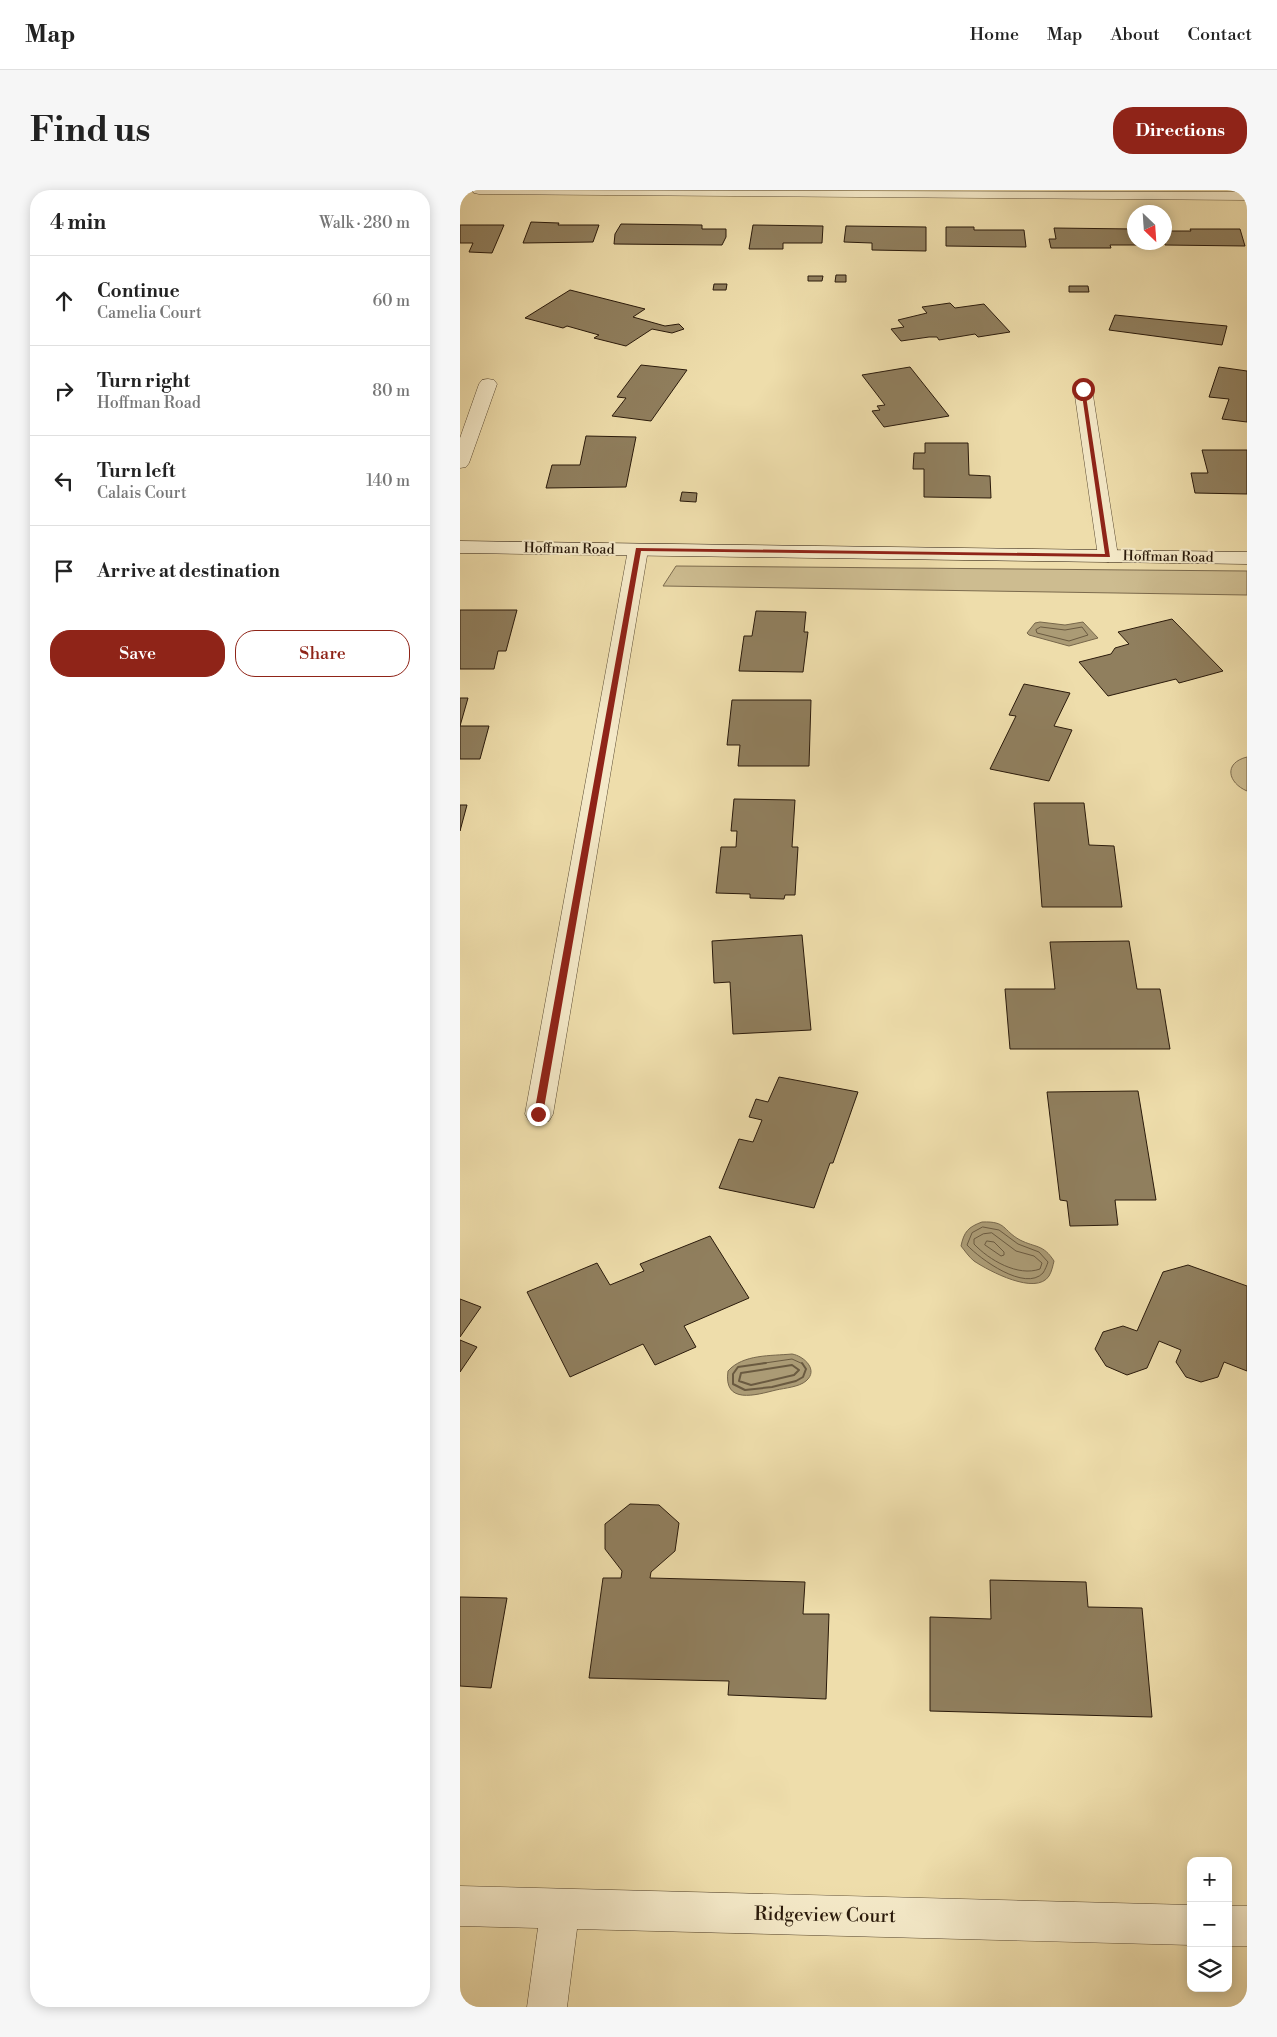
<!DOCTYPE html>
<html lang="en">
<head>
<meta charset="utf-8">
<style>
  :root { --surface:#fff; --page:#f6f6f6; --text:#222; --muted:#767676; --line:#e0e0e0; --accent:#8f2418 }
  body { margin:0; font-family:"Libre Bodoni",serif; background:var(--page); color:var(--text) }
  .controls { position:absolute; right:15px; bottom:15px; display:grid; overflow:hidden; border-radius:10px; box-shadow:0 2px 12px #0003 }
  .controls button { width:45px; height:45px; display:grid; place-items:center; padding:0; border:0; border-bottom:1px solid var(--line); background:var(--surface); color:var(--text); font:25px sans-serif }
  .compass { position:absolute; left:667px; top:15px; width:45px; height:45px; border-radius:50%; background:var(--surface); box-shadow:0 2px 12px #0003; rotate:155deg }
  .stop { position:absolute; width:15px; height:15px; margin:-11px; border:4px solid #8f2418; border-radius:50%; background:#fff }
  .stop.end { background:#8f2418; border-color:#fff; box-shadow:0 1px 5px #0008 }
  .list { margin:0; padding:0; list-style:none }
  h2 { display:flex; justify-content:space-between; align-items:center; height:65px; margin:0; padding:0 20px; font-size:21px }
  h2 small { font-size:16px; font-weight:400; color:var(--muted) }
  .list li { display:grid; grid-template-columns:32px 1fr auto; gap:15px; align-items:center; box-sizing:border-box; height:90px; padding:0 20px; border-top:1px solid var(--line) }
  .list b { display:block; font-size:19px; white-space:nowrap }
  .list p { margin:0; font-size:16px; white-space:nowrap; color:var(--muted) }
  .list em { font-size:16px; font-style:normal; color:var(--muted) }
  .actions { display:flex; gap:10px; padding:15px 20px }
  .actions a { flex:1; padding:11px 0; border:1px solid var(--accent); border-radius:20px; text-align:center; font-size:18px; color:var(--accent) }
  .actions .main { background:var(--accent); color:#fff }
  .icon { flex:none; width:28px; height:28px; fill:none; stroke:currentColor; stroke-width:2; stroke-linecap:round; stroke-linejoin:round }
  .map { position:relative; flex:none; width:787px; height:1817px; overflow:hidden; border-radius:20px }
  header { display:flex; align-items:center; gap:30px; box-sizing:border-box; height:70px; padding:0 25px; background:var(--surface); border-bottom:1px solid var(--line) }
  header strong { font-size:24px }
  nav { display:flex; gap:28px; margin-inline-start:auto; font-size:18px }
  .intro { display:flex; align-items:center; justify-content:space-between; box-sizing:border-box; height:120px; padding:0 30px }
  h1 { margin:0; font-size:35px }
  .button { padding:12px 22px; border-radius:20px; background:var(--accent); color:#fff; font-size:18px; font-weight:700 }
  main { display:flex; gap:30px; padding:0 30px }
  aside { flex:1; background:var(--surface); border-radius:20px; box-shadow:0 2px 12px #0003 }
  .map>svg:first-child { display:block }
</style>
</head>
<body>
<header>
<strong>Map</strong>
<nav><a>Home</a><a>Map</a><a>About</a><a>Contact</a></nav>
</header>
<div class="intro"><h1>Find us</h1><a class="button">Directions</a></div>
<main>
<aside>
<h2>4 min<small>Walk · 280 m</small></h2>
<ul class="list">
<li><svg class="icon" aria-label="ahead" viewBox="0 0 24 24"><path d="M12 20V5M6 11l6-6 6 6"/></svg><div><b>Continue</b><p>Camelia Court</p></div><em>60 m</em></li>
<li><svg class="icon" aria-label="right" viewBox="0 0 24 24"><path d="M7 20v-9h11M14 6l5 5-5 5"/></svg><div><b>Turn right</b><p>Hoffman Road</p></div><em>80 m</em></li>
<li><svg class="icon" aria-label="left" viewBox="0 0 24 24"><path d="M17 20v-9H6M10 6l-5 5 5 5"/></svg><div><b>Turn left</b><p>Calais Court</p></div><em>140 m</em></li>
<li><svg class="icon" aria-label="arrive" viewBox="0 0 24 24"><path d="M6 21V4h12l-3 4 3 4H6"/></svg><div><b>Arrive at destination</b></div></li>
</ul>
<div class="actions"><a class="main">Save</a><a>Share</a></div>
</aside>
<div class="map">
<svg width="787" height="1817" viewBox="0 0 787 1817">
  <rect width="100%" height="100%" fill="#eeddab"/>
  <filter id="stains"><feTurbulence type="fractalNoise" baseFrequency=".004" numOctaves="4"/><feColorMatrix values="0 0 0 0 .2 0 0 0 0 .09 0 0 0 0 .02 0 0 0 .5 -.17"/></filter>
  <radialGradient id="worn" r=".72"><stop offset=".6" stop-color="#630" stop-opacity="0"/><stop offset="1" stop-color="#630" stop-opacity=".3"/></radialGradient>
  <path fill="#cdbc90" stroke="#7c6b4e" d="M216,376L787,381V405L203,396Z
    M787,567V601C768,593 763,573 787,567Z"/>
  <path fill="#ab9b75" stroke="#77674b" d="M580,432L605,435L623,432L638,448L609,456L569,445L567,443L575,433Z
    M522,1032C547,1031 542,1040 560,1050C576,1058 583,1054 594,1071C593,1075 592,1081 589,1086C576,1106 529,1081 514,1071C509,1067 505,1061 501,1056C504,1042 508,1037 522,1032Z
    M332,1164C344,1166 359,1180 346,1191C339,1197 325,1198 316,1200C296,1205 263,1215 268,1181C283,1164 311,1166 332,1164Z"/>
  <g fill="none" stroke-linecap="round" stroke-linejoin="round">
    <path stroke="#6a5a40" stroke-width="1" d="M581,437L605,440L622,437L628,445L609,451L577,443L576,440Z
      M523,1037L539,1040L558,1054L579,1062L588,1072C587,1075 585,1080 583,1083C565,1102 520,1069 507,1055L512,1043Z
      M532,1043L556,1061L574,1066L582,1073L580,1079C558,1087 529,1070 514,1054V1049L523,1044Z
      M527,1051L534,1052L544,1062V1065L541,1066L525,1055Z
      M298,1174L332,1169L343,1174"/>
    <path stroke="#6a5a40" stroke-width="2" d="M306,1173L278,1177L273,1184V1194L285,1200L312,1197L336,1191L343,1187L346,1179L342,1173
      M332,1175L339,1180L334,1185L291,1195L279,1191L281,1183Z"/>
  </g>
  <path fill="#907f5e" stroke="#2a1a0b" d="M71,32L99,33L98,35H139L133,52L63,53Z
    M161,34L242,35V39H266V47L262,55L154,54L155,44Z
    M0,35H44L32,63L9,62L13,53H0Z
    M293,35L363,36L362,53H323V59H289Z
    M386,36L466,37V61L412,60V53L384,52Z
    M486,37H514V40H564L566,57L486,56Z
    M594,38L674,39V52L678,55H650L651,58H591L589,49H596Z
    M730,39H780L785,56L705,55L704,41H731Z
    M376,85H386V92H375Z
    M348,86H363L362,91H348Z
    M254,94H267L266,100H253Z
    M609,96H628L629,102H609Z
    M110,100L185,119L173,127L205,136L219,134L224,139L212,143L192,139L166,156L134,148L139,145L107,136L103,138L65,128Z
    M490,113L495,118L524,114L550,142L518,147L515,144L479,150L477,147H469L441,151L431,139L444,137L438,130L467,123L462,117Z
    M655,125L714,131L767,136L762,155L649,140Z
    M181,175L227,180L191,231L152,226L166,208L157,207Z
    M450,177L489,226L424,237L412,221L420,220L417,216L425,215L402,185Z
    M759,177L787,181V232L762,229L769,209L749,207Z
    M126,246L176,247L166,297L86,298L92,275H120Z
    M465,253H508L509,285L530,286L531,308L464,307V279H453L454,263H465Z
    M742,260H787V304L735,303L731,283H748Z
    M222,302L237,303L236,312L220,311Z
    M0,420H57L46,461H38L34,479H0Z
    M296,421L346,422L344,442H348L343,482L279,481L284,446H292Z
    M712,429L763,481L719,493L716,489L648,506L619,472L651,464L655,458L669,454L658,442Z
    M564,494L610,503L594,536L612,540L589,591L530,579L556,526L549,525Z
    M0,508H8L0,536H29L20,569H0Z
    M272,510H351L349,576H278L280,555H267Z
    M274,609L335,610L332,657H338L335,705H325L324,709L290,708V704L256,703L261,657H276L277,641H271Z
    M574,613H624L629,655L654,656L662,717H582Z
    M0,615H7L0,641Z
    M342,745L351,840L273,844L270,792L254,793L252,751Z
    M669,751L677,799H700L710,859H550L545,799H595L590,752Z
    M319,887L398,902L373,973H370L354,1018L259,998L279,949L293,952L302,930L289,927L296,909L308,912Z
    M678,901L696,1010H655L658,1035L610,1036L607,1011L600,1010L587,902Z
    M250,1046L289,1108L224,1136L236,1157L195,1175L183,1154L110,1187L67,1102L137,1073L150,1095L184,1081L180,1074Z
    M728,1075L787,1096V1181L764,1172L758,1187L741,1192L726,1187L716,1172L721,1160L699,1151L687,1178L667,1185L646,1176L635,1159L643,1142L663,1136L677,1141L703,1082Z
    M0,1109L21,1117L0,1147Z
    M0,1150L17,1157L0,1182Z
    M170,1314L199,1315L219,1333L215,1361L191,1382L190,1388L345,1392L343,1424H369L366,1509L268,1505L269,1491L129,1488L143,1388H161L162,1381L145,1359V1334Z
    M530,1390L626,1392L628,1417L682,1418L692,1527L470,1521V1427L531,1429Z
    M0,1407L47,1408L31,1498L0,1496Z"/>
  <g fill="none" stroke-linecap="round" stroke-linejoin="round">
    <g stroke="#5b4b33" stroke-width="1">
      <path id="street" d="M12,0L787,2V10L19,4L14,3Z
        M28,189L34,190L37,194L9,273L6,277L0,278V248L19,194L22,190Z
        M623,194L629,195L632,199L658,366L655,370L648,372L641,370L638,366L614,199L617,195Z
        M178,354L185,356L188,360L93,924L89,931L79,934L69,931L65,924L168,360L171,356Z
        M0,1696L731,1715V1755L117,1739L107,1817H67L78,1738L0,1736Z
        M768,1716H787V1756H768Z"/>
    </g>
    <g stroke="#2a1a0b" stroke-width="1">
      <path id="secondary" d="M0,351L787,362V374L0,363Z"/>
    </g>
    <use href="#street" fill="#f4e9c8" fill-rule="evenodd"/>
    <use href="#secondary" fill="#f4e9c8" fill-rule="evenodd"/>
  </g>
  <path fill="#8f2418" d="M621,198L625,199L650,367L181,361L83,924L81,926H76L74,924L176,358L645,364Z"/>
  <g text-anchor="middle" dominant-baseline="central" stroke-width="4" stroke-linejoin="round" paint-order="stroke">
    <g font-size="14" fill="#2a1a0b" stroke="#f4e9c8">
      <text transform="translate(109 359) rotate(1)">Hoffman Road</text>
      <text transform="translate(708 367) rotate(1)">Hoffman Road</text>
    </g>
    <g font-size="19" fill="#2a1a0b" stroke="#f4e9c8">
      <text transform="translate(365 1725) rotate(1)">Ridgeview Court</text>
    </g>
  </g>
  <rect width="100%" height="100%" filter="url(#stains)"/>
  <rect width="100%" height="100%" fill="url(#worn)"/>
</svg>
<div class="controls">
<button>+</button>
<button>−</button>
<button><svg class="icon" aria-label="layers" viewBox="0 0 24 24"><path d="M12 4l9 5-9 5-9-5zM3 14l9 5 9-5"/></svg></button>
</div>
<svg class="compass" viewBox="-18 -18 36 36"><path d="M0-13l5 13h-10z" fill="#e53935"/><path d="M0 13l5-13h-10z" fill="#767676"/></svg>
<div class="stop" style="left:623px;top:199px"></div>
<div class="stop end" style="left:78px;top:924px"></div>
</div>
</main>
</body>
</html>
